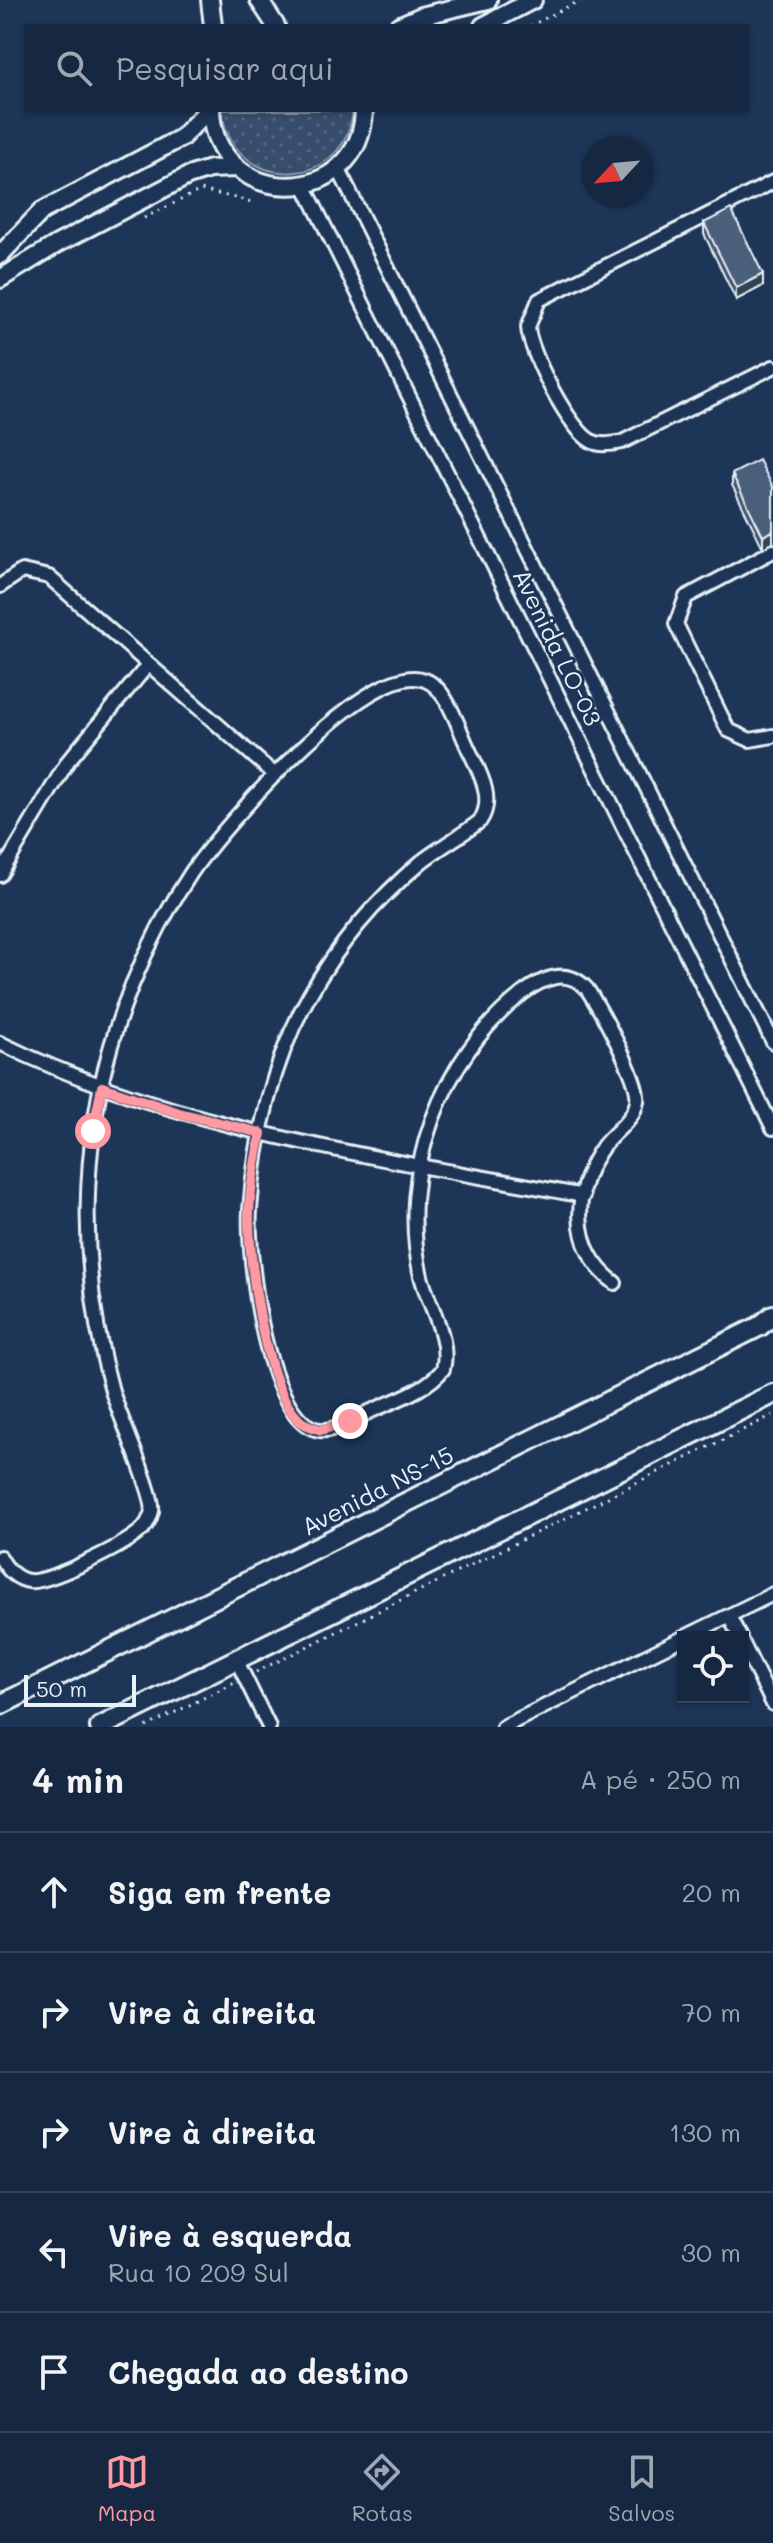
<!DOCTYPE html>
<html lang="pt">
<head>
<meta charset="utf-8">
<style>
  :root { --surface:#162841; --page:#23344c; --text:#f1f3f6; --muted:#9ea6b1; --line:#35445a; --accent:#ff9aa2 }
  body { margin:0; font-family:Mali,sans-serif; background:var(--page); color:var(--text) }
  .controls { position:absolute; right:24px; bottom:24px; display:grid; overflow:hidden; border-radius:0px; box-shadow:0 2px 6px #0004 }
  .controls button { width:72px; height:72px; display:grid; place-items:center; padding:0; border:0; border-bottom:2px solid var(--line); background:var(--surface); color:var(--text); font:40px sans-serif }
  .compass { position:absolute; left:581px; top:136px; width:72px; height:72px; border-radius:50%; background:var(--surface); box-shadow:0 2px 6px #0004; rotate:244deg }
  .scale { position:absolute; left:24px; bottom:20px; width:112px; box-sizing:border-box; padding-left:8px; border:4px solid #e8f1f8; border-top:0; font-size:22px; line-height:28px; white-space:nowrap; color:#e8f1f8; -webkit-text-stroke:6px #1d3557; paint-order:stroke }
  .stop { position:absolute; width:24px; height:24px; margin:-18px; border:6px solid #ff9aa2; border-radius:50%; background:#fff }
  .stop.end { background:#ff9aa2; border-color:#fff; box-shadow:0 2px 8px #0008 }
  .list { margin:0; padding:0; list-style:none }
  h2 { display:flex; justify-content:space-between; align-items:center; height:104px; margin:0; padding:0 32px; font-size:34px }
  h2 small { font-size:26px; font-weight:400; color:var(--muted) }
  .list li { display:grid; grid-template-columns:52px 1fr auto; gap:24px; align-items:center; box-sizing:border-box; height:120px; padding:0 32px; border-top:2px solid var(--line) }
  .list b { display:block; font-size:30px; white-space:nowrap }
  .list p { margin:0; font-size:26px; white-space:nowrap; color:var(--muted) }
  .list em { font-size:26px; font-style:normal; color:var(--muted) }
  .icon { flex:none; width:44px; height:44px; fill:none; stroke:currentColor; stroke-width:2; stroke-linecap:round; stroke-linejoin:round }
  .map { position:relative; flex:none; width:773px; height:1727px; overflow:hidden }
  .search { position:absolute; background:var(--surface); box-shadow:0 2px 6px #0004; left:24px; right:24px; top:24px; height:88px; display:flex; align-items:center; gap:20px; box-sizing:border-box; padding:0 28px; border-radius:0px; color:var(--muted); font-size:30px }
  .sheet { height:704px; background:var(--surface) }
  nav { display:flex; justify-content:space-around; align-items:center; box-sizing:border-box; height:112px; border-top:2px solid var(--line); background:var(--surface); font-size:22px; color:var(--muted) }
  nav a { display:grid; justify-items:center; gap:4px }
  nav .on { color:var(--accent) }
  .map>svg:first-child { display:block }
</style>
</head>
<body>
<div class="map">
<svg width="773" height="1727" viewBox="0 0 773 1727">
  <defs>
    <pattern id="grass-dots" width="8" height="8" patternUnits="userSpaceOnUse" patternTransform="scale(2)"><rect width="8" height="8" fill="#374d6c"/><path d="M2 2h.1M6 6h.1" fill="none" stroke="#546782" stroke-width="1.8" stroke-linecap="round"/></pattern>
  </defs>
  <rect width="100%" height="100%" fill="#1d3557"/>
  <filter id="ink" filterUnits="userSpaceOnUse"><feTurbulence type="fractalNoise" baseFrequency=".0125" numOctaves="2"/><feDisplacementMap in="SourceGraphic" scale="16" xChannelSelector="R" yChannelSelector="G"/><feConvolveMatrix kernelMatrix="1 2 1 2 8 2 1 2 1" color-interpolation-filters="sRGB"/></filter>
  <g filter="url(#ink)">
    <path fill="url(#grass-dots)" stroke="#909fb2" stroke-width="2" d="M222,110H353C346,194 230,193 222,110Z"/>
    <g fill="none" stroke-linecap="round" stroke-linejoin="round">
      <g stroke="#e8f1f8" stroke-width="18">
        <path id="minor" d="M338,168L773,1042
          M773,182L539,300L528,327C529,351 569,429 591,441C600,446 611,444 622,442L773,367
          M304,185L773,1128
          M773,551L686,597L676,624L728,730L750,740L773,736
          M0,586L22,571L49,577L274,774
          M0,875L68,761L148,665
          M0,1043C182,1132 385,1158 583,1196
          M0,1557C6,1568 15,1579 29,1581C48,1584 122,1546 138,1533C145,1528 150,1519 152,1511C156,1497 118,1413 112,1391C75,1259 79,1114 132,985C148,946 167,909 191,873C221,829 369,658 425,680C448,688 459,731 470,752C480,773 495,799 480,821C461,836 440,847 421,862C377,899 337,946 309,996C273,1060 255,1137 250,1210C247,1254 266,1423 320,1430C335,1432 352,1420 365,1414C389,1402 427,1391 443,1369C451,1338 428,1305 421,1276C397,1173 441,1057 523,993C543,978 567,967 587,989C599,1007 641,1082 637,1101C634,1120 615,1131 604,1145C572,1189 569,1249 615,1283
          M729,1616L740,1637
          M685,1637L773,1594
          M743,1644L773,1704
          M236,1659L269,1727
          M503,1727L683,1638"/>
      </g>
      <g stroke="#e8f1f8" stroke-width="22">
        <path id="tertiary" d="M210,0L213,26
          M259,0L276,26
          M398,26L421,16L488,0
          M483,26L533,0
          M211,110C215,211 361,211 364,110
          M0,255L42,211L181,138L208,110
          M0,279L57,244L188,176L210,169L237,168"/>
      </g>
      <g stroke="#e8f1f8" stroke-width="24">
        <path id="secondary" d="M0,1705L760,1326L773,1315
          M100,1727L773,1394"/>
      </g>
      <path stroke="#e8f1f8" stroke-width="3" stroke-dasharray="2 6" stroke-linecap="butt" d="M530,26L581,0
        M144,218L201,190L252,202
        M256,1672L773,1415
        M146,1727L235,1682"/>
      <use href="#minor" stroke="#1d3557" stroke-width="12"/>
      <use href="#tertiary" stroke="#1d3557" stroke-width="16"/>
      <use href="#secondary" stroke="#1d3557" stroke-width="18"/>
    </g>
    <path fill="#3f5169" stroke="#e8f1f8" stroke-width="2" d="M704,223L763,286L736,300L704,234Z
      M732,474L773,487V543L763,548L732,485Z"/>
    <path fill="#334255" stroke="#e8f1f8" stroke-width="2" d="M763,274V286L736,300V288Z
      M773,531V543L763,548V536Z"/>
    <path fill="#495e7a" stroke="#e8f1f8" stroke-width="2" d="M731,209L763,274L736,288L704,223Z
      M759,460L773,487V531L763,536L732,474Z"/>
  </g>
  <g fill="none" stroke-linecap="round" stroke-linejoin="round" filter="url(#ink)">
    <path stroke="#ff9aa2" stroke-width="10" d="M93,1131L102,1087L179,1113L261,1133C256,1159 250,1186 249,1213C248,1258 265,1389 299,1420C305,1426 314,1427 321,1430L350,1421"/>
  </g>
  <g text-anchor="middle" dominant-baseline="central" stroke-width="6" stroke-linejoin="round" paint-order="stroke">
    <g font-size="24" fill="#e8f1f8" stroke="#1d3557">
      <text transform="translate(558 647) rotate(64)">Avenida LO-03</text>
      <text transform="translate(377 1490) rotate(-27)">Avenida NS-15</text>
    </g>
  </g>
</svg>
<div class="controls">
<button><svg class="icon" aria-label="locate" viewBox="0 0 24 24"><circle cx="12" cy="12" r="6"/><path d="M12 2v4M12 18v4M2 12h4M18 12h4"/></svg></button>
</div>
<svg class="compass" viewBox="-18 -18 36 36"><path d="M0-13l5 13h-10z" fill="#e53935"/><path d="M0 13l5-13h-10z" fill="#9ea6b1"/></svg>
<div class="scale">50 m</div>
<div class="stop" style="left:93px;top:1131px"></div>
<div class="stop end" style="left:350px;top:1421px"></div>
<div class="search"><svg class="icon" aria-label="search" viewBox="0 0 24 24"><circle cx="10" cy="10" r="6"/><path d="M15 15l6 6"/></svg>Pesquisar aqui</div>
</div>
<section class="sheet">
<h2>4 min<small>A pé · 250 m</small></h2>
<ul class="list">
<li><svg class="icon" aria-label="ahead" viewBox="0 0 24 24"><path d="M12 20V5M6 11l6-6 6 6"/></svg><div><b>Siga em frente</b></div><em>20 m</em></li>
<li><svg class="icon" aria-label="right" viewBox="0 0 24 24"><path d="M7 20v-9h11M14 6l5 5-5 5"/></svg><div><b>Vire à direita</b></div><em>70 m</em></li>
<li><svg class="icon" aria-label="right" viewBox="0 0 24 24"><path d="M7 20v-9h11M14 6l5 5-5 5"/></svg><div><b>Vire à direita</b></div><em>130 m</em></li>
<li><svg class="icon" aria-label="left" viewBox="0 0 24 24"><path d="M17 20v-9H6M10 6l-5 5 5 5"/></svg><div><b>Vire à esquerda</b><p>Rua 10 209 Sul</p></div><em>30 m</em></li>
<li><svg class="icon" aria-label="arrive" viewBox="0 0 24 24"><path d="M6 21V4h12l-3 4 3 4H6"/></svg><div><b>Chegada ao destino</b></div></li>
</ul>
</section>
<nav>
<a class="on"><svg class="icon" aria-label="map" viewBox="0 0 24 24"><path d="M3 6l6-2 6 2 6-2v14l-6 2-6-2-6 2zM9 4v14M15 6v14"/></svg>Mapa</a>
<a><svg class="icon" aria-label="directions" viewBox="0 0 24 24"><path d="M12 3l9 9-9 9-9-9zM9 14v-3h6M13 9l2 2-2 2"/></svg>Rotas</a>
<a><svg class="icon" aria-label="saved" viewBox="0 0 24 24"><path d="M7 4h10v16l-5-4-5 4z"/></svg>Salvos</a>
</nav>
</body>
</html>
